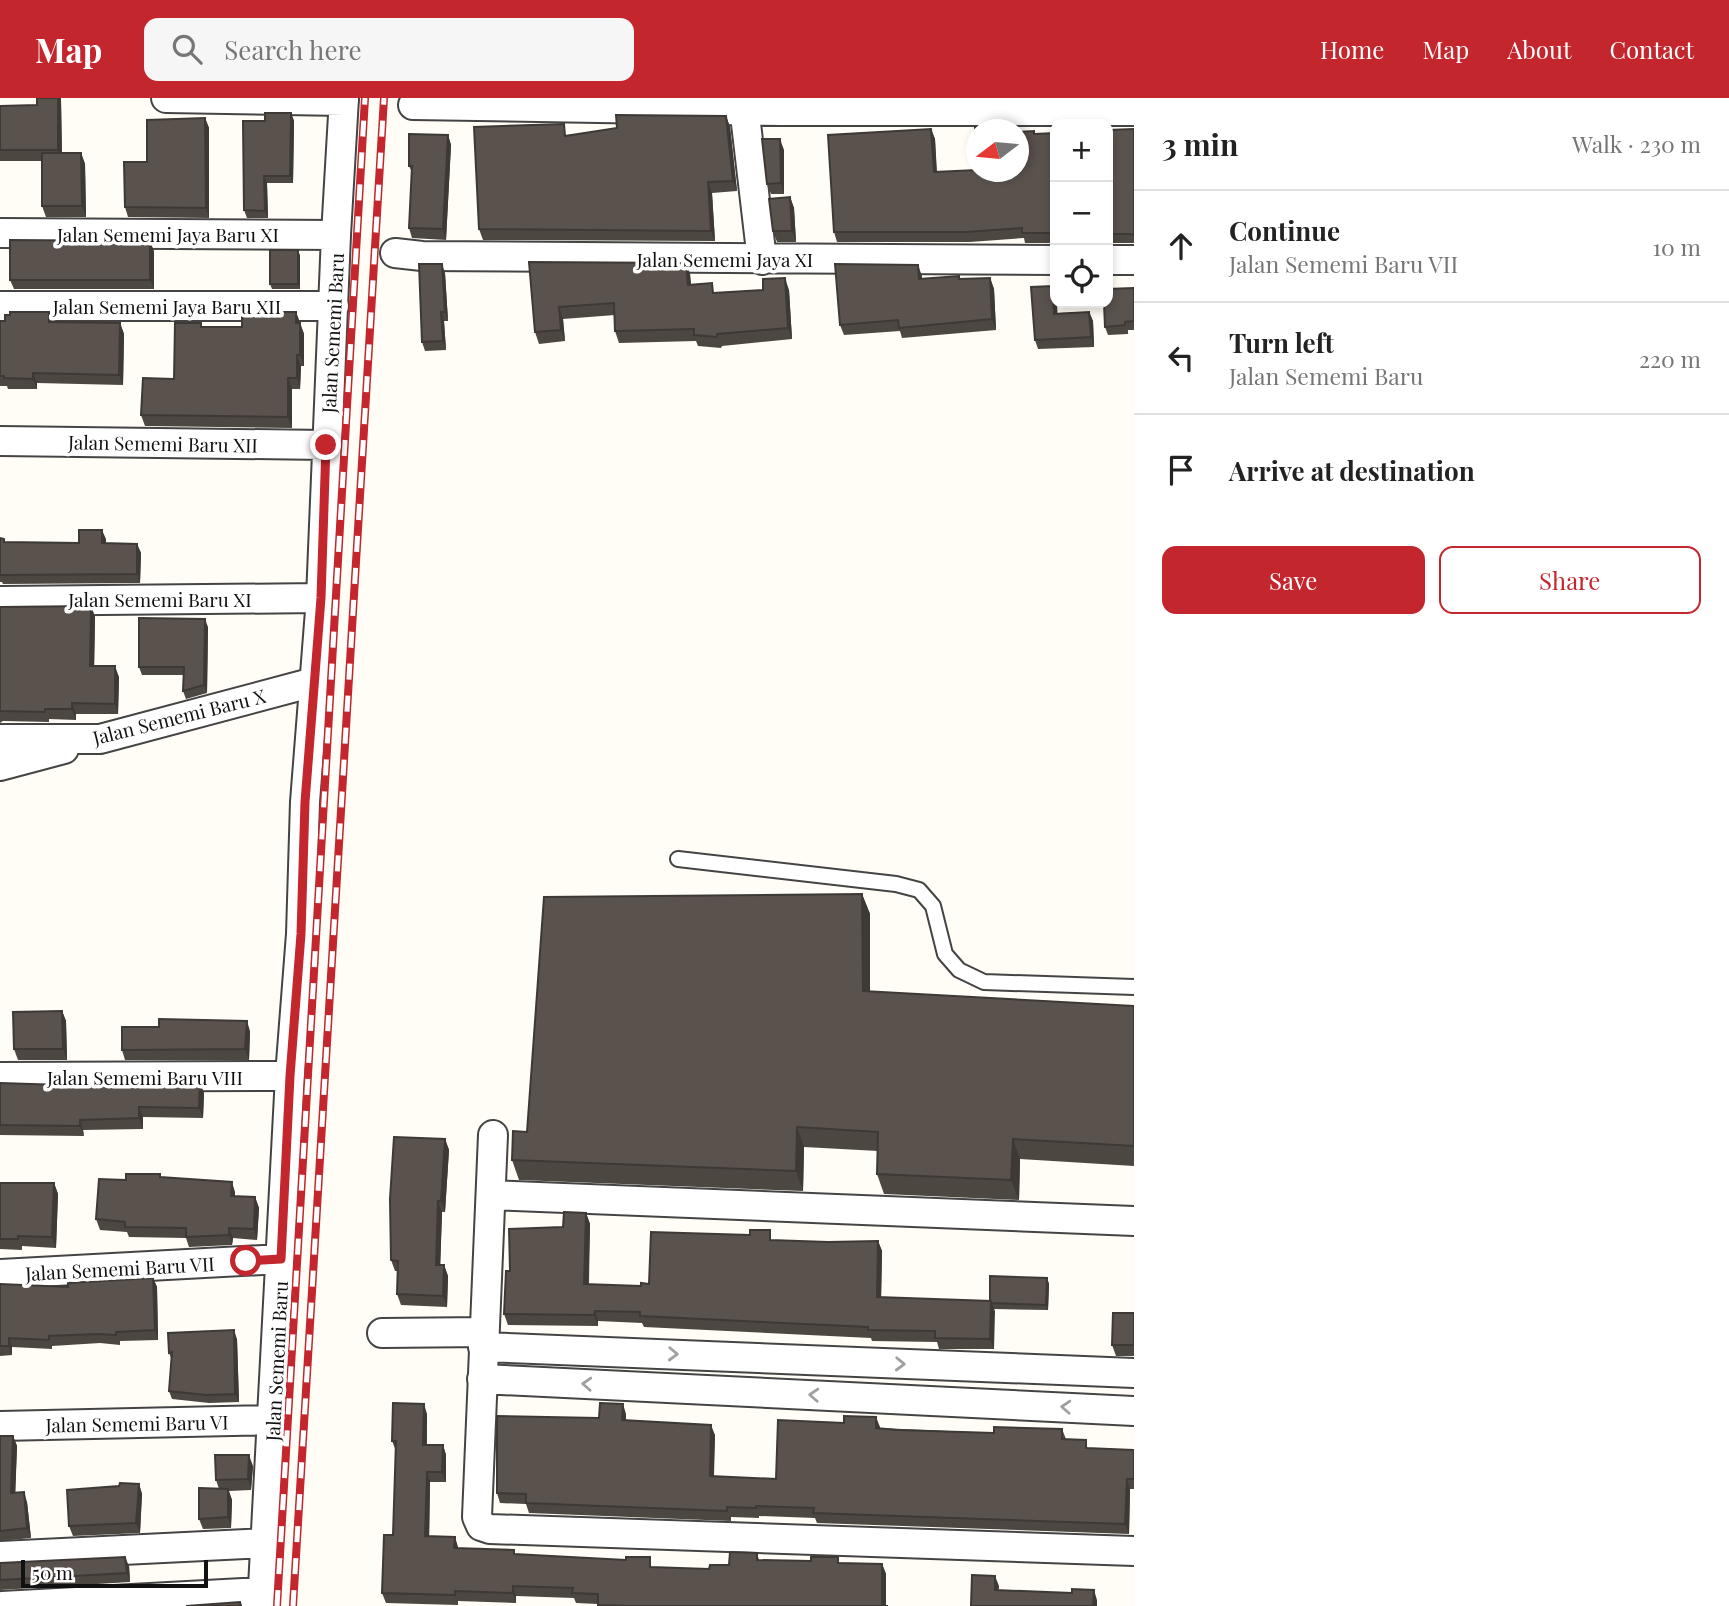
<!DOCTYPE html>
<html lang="en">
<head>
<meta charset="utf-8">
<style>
  :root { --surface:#fff; --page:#f6f6f6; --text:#222; --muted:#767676; --line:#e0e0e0; --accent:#c4262e }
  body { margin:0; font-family:"Playfair Display",serif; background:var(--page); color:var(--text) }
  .controls { position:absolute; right:21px; top:21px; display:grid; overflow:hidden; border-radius:14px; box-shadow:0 4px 10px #0003 }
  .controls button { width:63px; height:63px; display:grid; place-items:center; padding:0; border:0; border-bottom:2px solid var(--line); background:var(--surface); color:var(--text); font:35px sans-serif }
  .compass { position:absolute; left:966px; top:21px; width:63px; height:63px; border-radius:50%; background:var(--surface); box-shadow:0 4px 10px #0003; rotate:254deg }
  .scale { position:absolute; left:21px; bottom:18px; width:187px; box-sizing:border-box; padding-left:7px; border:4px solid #111; border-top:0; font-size:19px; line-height:24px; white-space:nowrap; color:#111; -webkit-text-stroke:5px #fff; paint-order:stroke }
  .stop { position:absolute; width:21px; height:21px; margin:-16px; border:5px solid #c4262e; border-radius:50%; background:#fff }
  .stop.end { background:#c4262e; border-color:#fff; box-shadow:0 2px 7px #0008 }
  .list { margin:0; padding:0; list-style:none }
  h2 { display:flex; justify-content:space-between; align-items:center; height:91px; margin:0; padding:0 28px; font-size:30px }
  h2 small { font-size:23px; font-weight:400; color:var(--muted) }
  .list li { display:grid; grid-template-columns:46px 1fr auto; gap:21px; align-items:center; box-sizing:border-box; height:112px; padding:0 28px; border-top:2px solid var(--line) }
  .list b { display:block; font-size:26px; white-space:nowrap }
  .list p { margin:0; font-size:23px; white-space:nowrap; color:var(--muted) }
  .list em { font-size:23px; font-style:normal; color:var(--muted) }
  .actions { display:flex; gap:14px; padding:21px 28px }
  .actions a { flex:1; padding:16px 0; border:2px solid var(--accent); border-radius:14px; text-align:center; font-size:24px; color:var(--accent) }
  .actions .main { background:var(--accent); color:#fff }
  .icon { flex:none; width:38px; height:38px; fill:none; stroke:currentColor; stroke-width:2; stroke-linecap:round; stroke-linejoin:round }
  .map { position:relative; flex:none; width:1134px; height:1508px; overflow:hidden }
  header { display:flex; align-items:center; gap:42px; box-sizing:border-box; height:98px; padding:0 35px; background:var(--accent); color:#fff }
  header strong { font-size:33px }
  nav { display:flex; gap:38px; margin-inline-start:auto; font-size:24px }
  .search { width:490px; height:63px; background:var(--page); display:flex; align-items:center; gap:18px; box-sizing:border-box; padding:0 24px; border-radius:14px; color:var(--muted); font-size:26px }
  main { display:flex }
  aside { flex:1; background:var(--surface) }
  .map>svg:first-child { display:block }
</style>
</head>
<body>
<header>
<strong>Map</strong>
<div class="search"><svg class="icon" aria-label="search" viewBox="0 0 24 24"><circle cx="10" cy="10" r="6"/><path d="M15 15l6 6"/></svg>Search here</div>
<nav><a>Home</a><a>Map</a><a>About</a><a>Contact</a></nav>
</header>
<main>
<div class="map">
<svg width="1134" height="1508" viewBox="0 0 1134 1508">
  <rect width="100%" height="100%" fill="#fffdf5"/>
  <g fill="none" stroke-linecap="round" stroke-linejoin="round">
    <g stroke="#444" stroke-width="18">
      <path id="lane" d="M678,761L896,786L919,792L933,808L945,856L959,872L984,884L1134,889"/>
    </g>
    <g stroke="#444" stroke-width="32">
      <path id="street" d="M166,0L344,3
        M743,0L762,162
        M413,7L782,13H1134
        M0,135L336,137
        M395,155L422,158L1055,162
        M1108,162H1134
        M0,208H334
        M0,343L326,347
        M0,503L321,500
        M0,641H100L314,584
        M0,668L64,651
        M0,979L290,978
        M493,1037L477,1419L481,1428L490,1431L1134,1453
        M491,1097L1134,1123
        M0,1176L281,1161
        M382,1235L484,1234
        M483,1249L1134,1275
        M482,1281L1134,1313
        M0,1328L273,1322
        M0,1458L266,1445
        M2,1508L263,1494
        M262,1508L290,978L301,836L305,704L321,500L336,137L344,0"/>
    </g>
    <use href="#lane" stroke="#fff" stroke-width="14"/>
    <use href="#street" stroke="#fff" stroke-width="28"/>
    <g stroke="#c4262e" stroke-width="8">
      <path id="rail" d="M277,1508L365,0
        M293,1508L384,0"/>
    </g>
    <use href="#rail" stroke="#fff" stroke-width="5" stroke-dasharray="16" stroke-linecap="butt"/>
  </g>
  <path fill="#4d4742" d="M61,2L62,55H81L85,66L86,119H46L42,108V63H0V8L37,7Z
    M291,15L294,23L293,85H267L268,120H247L244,112L265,23Z
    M726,18L730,29L737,93L712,95L715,143L483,142L479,131L568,37Z
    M205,20L209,30V120L128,119L125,109L147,64Z
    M931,31L935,41L937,74L976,72L1034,33L1035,36L1055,35V145H1025L1024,140L970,144H837L834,134Z
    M1134,31V145H1108V32Z
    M448,37L451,47L446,142L412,140L409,130L412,74L409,68Z
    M784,52V96H771L767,86Z
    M790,99L794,110L796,144H777L773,133Z
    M298,152L300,158V191H272L270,186Z
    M154,153V191H14L10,182Z
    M529,164L686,165L690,176L691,187L716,195L789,192L792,241L722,248L721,250L698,248L696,243L619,245L615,233V217L563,221L565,243L539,246L535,234Z
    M445,175L448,223H444L446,252L425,253L422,244Z
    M922,178V181H960L990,180L994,191L996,232L902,240L900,233L844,237L840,227Z
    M1053,188L1055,194V205H1057V215L1089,214L1093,223L1094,249L1038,251L1035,242Z
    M1134,190V232H1128V236L1108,237L1105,229Z
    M296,214L304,236V268H301L300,291H292V330L145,328L141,317L174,281L203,229H242Z
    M0,223L120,225L124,236L123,287L37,285V291H8L7,288H0Z
    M0,440L5,444L79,445L106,441V445L137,446L141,455L140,485L3,486L2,484H0Z
    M91,508L95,519L94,568L119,579L118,616H76V622L49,621V624L3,623L0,625V509Z
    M208,529L207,595L186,601L183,593L184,577H142L139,569Z
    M862,796L870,816V894L1134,908V1068L1020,1061L1019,1102L884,1096L877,1076L878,1053L804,1049L803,1093L519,1082L512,1062L527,1034Z
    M62,913L66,923L67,962H18L14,951Z
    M159,929L250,933L249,962H125L122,952Z
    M0,985L63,987L200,985L204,995L203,1020L143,1019V1031L83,1032L84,1038L0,1037Z
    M445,1041L449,1052L445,1114H442L440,1167H444L448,1178L447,1209L401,1207L397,1196L398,1173H395L391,1162Z
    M161,1079L235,1094V1098L255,1099L259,1110L257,1142L233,1140L232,1147L189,1149L186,1140L129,1139L127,1134L100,1132L96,1121L126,1082Z
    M0,1085H54L58,1096L56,1150L22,1148V1152L0,1151Z
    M586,1115L590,1126L589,1186L641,1188L774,1142L828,1144L878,1143L882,1153L881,1199L990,1203L1047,1180L1049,1186L1048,1212L994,1211V1251H939L937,1244L872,1243L871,1240L644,1229L642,1225L598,1223V1228L508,1227L504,1216L510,1173L563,1129Z
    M153,1180L157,1189L158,1242L120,1243V1247L100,1245L52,1248V1251L12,1249V1257L0,1258V1186L68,1189Z
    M1134,1215V1258H1116L1112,1247Z
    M237,1241L239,1304L209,1305L172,1301L169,1293L172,1262L169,1255Z
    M427,1316V1347H443L446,1357V1384H430L429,1439H455L458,1451L514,1452L515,1456L654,1469L709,1471L729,1467L757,1455L759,1462L882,1466L886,1476V1508H888H598V1506L576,1505L574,1500L516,1498V1505L458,1503V1507L386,1505L382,1495L393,1437L396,1353L392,1343Z
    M626,1316V1322L715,1337L714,1379L776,1381L880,1330L994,1335L1062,1331L1066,1341L1089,1350L1134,1352V1391H1130L1129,1436L817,1425L815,1420L759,1418V1420L731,1419V1423L529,1415L526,1406L500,1405L497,1395L599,1320Z
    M0,1338H13L17,1348L15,1395L27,1404L31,1440L0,1443Z
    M253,1368L251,1392L229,1393L232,1402L231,1430L203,1431L199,1421L219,1391L216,1382Z
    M139,1386L142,1396L140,1435L73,1438L69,1428Z
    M0,1465L129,1468L130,1484L0,1492Z"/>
  <path fill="#3f3936" d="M58,0H61V2L62,63L58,52Z
    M291,15L294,23L293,85L290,78Z
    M726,18L730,29L737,93L733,83Z
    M205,20L209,30V120L206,110Z
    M931,31L935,41L937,84L934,74Z
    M448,37L451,47L446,142L443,131Z
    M780,41L784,52V96L781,85Z
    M81,55L85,66L86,119L82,108Z
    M264,78L267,85L268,120L265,113Z
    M708,84L712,95L715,143L711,133Z
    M790,99L794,110L796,144L792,133Z
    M150,143L154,153V191L150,182Z
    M298,152L300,158V191L298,186Z
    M686,165L690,176L692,199L688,187Z
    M442,166L445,175L448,223L445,214Z
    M918,167L922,178V192L919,181Z
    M785,180L789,192L792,241L788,230Z
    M990,180L994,191L996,232L992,221Z
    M1053,188L1055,194V205H1057L1058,225L1054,216Z
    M559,209L563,221L565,243L561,232Z
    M296,214L304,236V268L300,257L296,225Z
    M441,214L444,223L446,252L443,243Z
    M1089,214L1093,223L1094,249L1091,239Z
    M120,225L124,236L123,287L119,277Z
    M297,257L301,268L300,291L297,280Z
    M33,275L37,285V291L33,281Z
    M288,280L292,291V330L288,319Z
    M102,432L106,441L105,454L102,445Z
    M137,446L141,455L140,485L137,476Z
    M91,508L95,519L94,578L90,568Z
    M205,521L208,529L207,595L204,587Z
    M115,568L119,579L118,616L115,606Z
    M72,605L76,616V622L72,611Z
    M862,796L870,816V913L863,893Z
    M62,913L66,923L67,962L63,951Z
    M247,923L250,933L249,962L245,951Z
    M200,985L204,995L203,1020L199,1010Z
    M139,1009L143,1019V1031L139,1020Z
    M80,1022L83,1032L84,1038L80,1028Z
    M797,1029L804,1049L803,1093L796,1073Z
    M445,1041L449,1052L445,1114L441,1103Z
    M1013,1041L1020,1061L1019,1102L1011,1082Z
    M232,1084L235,1094L234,1108L231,1098Z
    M54,1085L58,1096L56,1150L52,1139Z
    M255,1099L259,1110L257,1142L254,1131Z
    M438,1103L442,1114L440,1178L436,1167Z
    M586,1115L590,1126L588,1196L584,1186Z
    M229,1130L233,1140L232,1147L229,1137Z
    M878,1143L882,1153L881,1209L877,1199Z
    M444,1167L448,1178L447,1209L443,1198Z
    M153,1180L157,1189L158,1242L155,1232Z
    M1047,1180L1049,1186L1048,1212L1046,1207Z
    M991,1203L995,1213L994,1251L990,1241Z
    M595,1213L598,1223V1228L594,1217Z
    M234,1232L237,1241L239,1304L235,1296Z
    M9,1240L12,1249V1257L9,1248Z
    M424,1306L427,1316L426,1357L423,1347Z
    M623,1306L626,1316V1332L622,1322Z
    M876,1319L880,1329L879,1340L876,1330Z
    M711,1327L715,1337L713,1388L710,1378Z
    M13,1338L17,1348L15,1405L11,1395Z
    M443,1347L446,1357V1384L442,1374Z
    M249,1357L253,1368L251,1392L248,1381Z
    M427,1374L430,1384L429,1448L425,1438Z
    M1127,1381L1130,1391L1129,1436L1125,1426Z
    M139,1386L142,1396L140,1435L136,1425Z
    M228,1391L232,1402L231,1430L228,1419Z
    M24,1394L27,1404L31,1440L27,1430Z
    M455,1439L458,1449V1460L454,1450Z
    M125,1459L129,1468L130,1484L127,1475Z
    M882,1466L886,1476V1508H882Z
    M995,1478L999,1488L998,1502L995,1492Z
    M513,1488L516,1498V1505L513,1495Z
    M1094,1492L1097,1502V1508H1093Z"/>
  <path fill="#5a524d" stroke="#3f3936" stroke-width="2" d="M37,0H58V52H0V8L37,7Z
    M265,15H291L290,78H264L265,113L244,112L243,23H265Z
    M616,17L726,18L733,83L708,84L711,133L479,131L474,29L564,26L565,38L617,30Z
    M205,20L206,110L125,109L124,64H147V22Z
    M1004,28V32H976V50L975,29Z
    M931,31L934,74L976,72V74H1018V34L1034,33V36L1055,35V135H1022V130L966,134H834L828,37Z
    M1134,31V137L1130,136H1108V32Z
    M409,36L448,37L443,131L409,130L412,68H409Z
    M762,41H780L781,85L767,86Z
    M42,55H81L82,108H42Z
    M790,99L792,133H773L769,101Z
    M10,142L150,143V182H10Z
    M270,152H298V186H270Z
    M529,164L686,165L688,187L712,185L713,195L763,192V181L785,180L788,230L717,236V239L694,237V231L615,233L614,205L559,209L561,232L535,234Z
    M419,166H442L445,214H441L443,243L422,244Z
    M835,166L918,167L919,181L959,178V181L990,180L992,221L899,230L898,222L840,227Z
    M1053,188L1054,216L1089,214L1091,239L1035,242L1031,189Z
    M1134,190V223L1125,224V227L1105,229L1104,205H1108V191Z
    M10,214H49V224L120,225L119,277L33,275V281L4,280V278H0V223H5V217H10Z
    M242,214H296V225H300V257H297V280H288V319L141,317L143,280L174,281L175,225H201V229H242Z
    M79,432H102V445L137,446V476L0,477V440L4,441V444L79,445Z
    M91,508L90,568H115V606L72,605V611H45V614L0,613V509Z
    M139,520L205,521L204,587L183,593L184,569H139Z
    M862,796L863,893L1134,908V1048L1013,1041L1011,1082L877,1076L878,1034L797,1029L796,1073L512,1062L513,1033L527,1034L544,799Z
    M62,913L63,951H14L13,914Z
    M159,921L247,923L245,951L122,952V929H159Z
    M0,985L63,987L200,985L199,1010L139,1009V1020L80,1022V1028L0,1027Z
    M394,1039L445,1041L441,1103H438L436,1167H444L443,1198L397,1196L398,1163L391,1162L390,1101Z
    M126,1076H160V1079L232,1084L231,1098L255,1099L254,1131L229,1130V1137L186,1139V1130L125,1129V1124L96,1121L99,1081L126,1082Z
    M0,1085H54L52,1139L18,1138V1141H0Z
    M564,1114L586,1115L584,1186L641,1188V1185L649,1186L651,1134L750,1137V1132H770V1142L828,1144L878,1143L877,1199L991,1203L990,1241L935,1240V1233L868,1232V1229L640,1218V1214L595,1213L594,1217L504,1216L506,1173H510L509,1131L563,1129Z
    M990,1178L1047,1180L1046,1207L992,1205L990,1203Z
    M153,1180L155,1232L116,1234V1237L97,1236L49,1238V1242L9,1240V1248H0V1186L68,1189V1185Z
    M1113,1215H1134V1247H1112Z
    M234,1232L235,1296L206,1297L169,1293L172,1254L169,1255L168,1235Z
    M393,1305L424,1306L423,1347H443L442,1374H427L425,1438L455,1439L454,1450L514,1452V1456L626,1462V1459H650V1469L709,1471L710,1467H729L730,1454L757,1455V1462L811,1463V1459H838V1465L882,1466V1508H888H628L598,1507V1496L572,1495L573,1490L513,1488V1495L455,1493V1497L382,1495L384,1437H393L396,1343H392Z
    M600,1305L623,1306L622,1322L711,1327L710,1378L776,1381L778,1322L844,1325V1318L876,1319V1330L897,1332L994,1335V1329L1062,1331V1341L1086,1342V1350L1134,1352V1381H1127L1125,1426L813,1415L814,1410L756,1408V1410L727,1409V1413L526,1405V1396L497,1395V1318L599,1320Z
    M0,1338H13L11,1395L24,1394L27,1430L0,1433Z
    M215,1357H249L248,1381L216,1382Z
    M120,1385L139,1386L136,1425L69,1428L67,1392L119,1388Z
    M199,1390L228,1391V1419L199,1421Z
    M125,1459L127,1475L0,1482V1465Z
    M972,1477L995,1478V1492L1072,1495V1491L1094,1492L1093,1508H971Z
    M240,1504L241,1508H186Z"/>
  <defs><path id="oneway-chevron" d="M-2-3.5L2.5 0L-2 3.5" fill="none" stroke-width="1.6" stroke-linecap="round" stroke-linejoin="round" transform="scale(1.75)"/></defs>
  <g stroke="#a0a0a0">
    <use href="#oneway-chevron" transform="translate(673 1256) rotate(2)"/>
    <use href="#oneway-chevron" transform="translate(900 1266) rotate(2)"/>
    <use href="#oneway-chevron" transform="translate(587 1286) rotate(-177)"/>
    <use href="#oneway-chevron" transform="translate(814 1297) rotate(-177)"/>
    <use href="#oneway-chevron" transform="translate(1066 1309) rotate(-177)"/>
  </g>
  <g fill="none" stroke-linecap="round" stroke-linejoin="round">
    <path stroke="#c4262e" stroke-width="9" d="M246,1163L281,1161L290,978L301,836L305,704L321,500L326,347"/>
  </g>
  <g text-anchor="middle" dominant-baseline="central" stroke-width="7" stroke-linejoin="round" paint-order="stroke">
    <g font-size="19" fill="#111" stroke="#fff">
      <text x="168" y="136">Jalan Sememi Jaya Baru XI</text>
      <text x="725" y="161">Jalan Sememi Jaya XI</text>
      <text x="167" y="208">Jalan Sememi Jaya Baru XII</text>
      <text transform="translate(332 235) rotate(-87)">Jalan Sememi Baru</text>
      <text transform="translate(163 345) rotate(1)">Jalan Sememi Baru XII</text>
      <text x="160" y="501">Jalan Sememi Baru XI</text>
      <text transform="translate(179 618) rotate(-14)">Jalan Sememi Baru X</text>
      <text x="145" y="979">Jalan Sememi Baru VIII</text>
      <text transform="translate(120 1170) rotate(-3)">Jalan Sememi Baru VII</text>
      <text transform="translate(276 1263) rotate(-87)">Jalan Sememi Baru</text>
      <text transform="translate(137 1325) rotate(-1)">Jalan Sememi Baru VI</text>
    </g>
  </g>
</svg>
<div class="controls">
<button>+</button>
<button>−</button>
<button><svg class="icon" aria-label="locate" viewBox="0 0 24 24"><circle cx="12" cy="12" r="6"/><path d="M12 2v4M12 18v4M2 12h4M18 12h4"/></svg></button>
</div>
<svg class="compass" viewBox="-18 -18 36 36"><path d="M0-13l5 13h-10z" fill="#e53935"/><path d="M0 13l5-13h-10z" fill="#767676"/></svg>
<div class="scale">50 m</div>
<div class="stop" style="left:246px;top:1163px"></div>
<div class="stop end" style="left:326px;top:347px"></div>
</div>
<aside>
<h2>3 min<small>Walk · 230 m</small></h2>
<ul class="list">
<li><svg class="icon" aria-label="ahead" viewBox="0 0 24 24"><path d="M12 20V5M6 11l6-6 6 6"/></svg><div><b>Continue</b><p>Jalan Sememi Baru VII</p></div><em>10 m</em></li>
<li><svg class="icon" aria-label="left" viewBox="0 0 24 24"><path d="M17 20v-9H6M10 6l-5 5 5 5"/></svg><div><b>Turn left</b><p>Jalan Sememi Baru</p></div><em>220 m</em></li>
<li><svg class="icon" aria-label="arrive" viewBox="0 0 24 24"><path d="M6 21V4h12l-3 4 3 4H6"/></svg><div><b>Arrive at destination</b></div></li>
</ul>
<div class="actions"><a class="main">Save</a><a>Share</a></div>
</aside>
</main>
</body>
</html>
